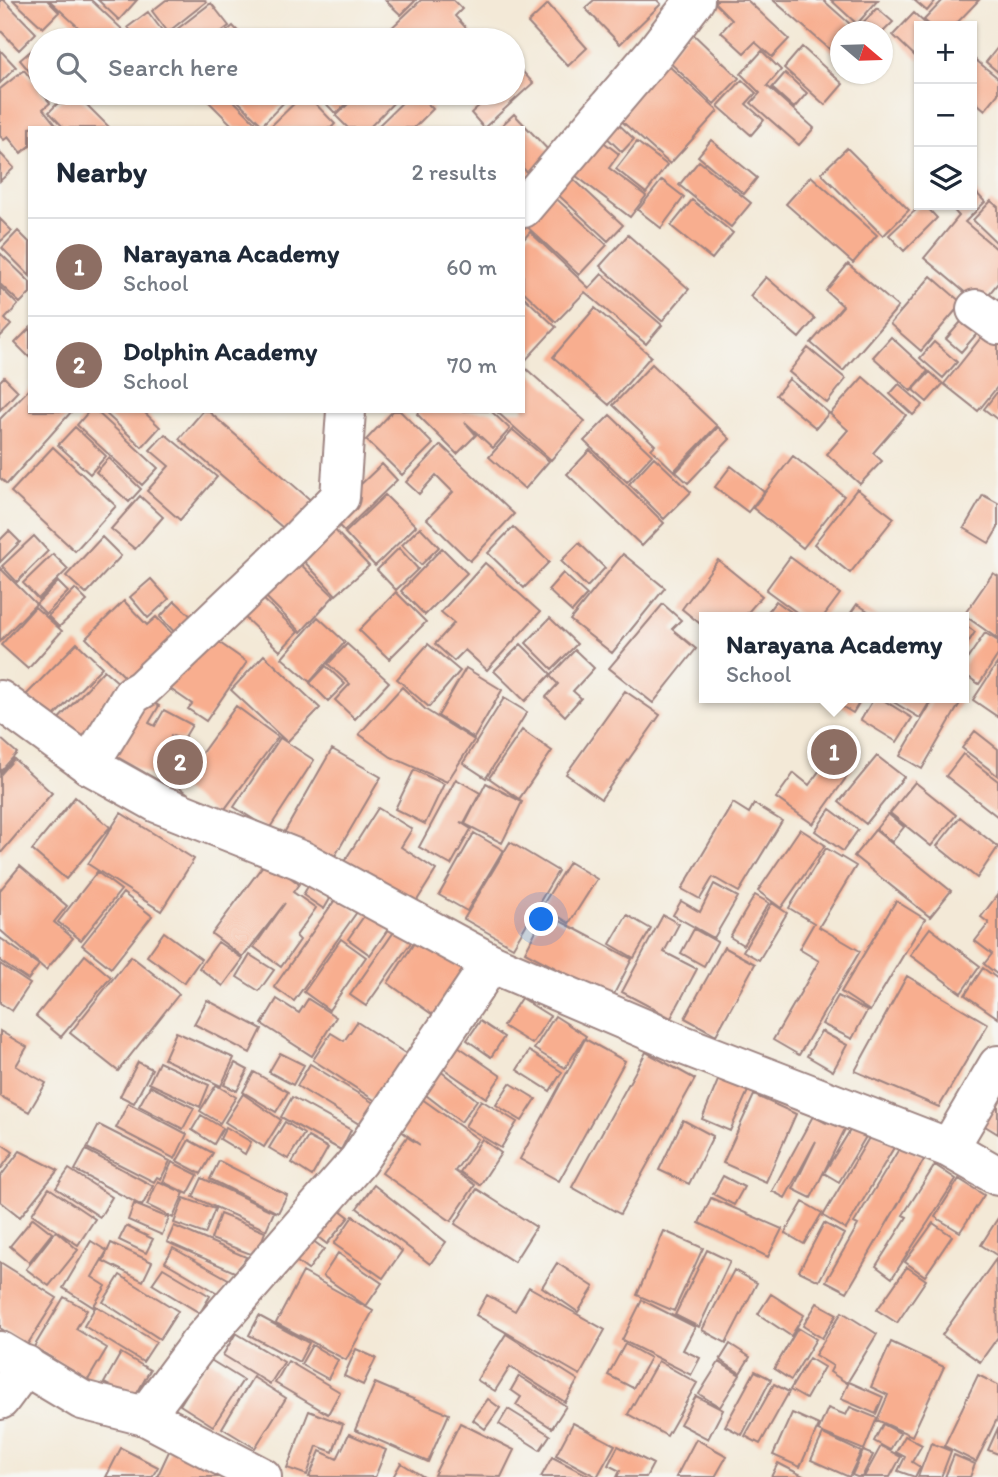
<!DOCTYPE html>
<html lang="en">
<head>
<meta charset="utf-8">
<style>
  :root { --surface:#fff; --page:#f2f2f3; --text:#1f2937; --muted:#747a83; --line:#e0e1e3; --accent:#b45309 }
  body { margin:0; font-family:Itim,sans-serif; background:var(--page); color:var(--text) }
  .controls { position:absolute; right:21px; top:21px; display:grid; overflow:hidden; border-radius:0px; box-shadow:0 2px 5px #0004 }
  .controls button { width:63px; height:63px; display:grid; place-items:center; padding:0; border:0; border-bottom:2px solid var(--line); background:var(--surface); color:var(--text); font:35px sans-serif }
  .compass { position:absolute; left:830px; top:21px; width:63px; height:63px; border-radius:50%; background:var(--surface); box-shadow:0 2px 5px #0004; rotate:109deg }
  .you { position:absolute; left:542px; top:920px; width:24px; height:24px; margin:-18px; border:5px solid #fff; border-radius:50%; background:#1a73e8; box-shadow:0 0 0 10px #1a73e833 }
  .badge { display:grid; place-items:center; width:46px; height:46px; border-radius:50%; background:var(--accent); color:#fff; font-size:23px; font-weight:700 }
  .pin { position:absolute; translate:-50% -50%; border:4px solid #fff; box-shadow:0 2px 7px #0006 }
  .popup { position:absolute; left:699px; top:612px; width:270px; height:91px; box-sizing:border-box; display:grid; place-content:center; border-radius:0px; background:var(--surface); filter:drop-shadow(0 2px 5px #0005); font-size:23px; white-space:nowrap; color:var(--muted) }
  .popup b { font-size:26px; color:var(--text) }
  .popup::after { content:''; position:absolute; left:50%; top:100%; margin-left:-14px; border:14px solid transparent; border-top-color:var(--surface) }
  .list { margin:0; padding:0; list-style:none }
  h2 { display:flex; justify-content:space-between; align-items:center; height:91px; margin:0; padding:0 28px; font-size:30px }
  h2 small { font-size:23px; font-weight:400; color:var(--muted) }
  .list li { display:grid; grid-template-columns:46px 1fr auto; gap:21px; align-items:center; box-sizing:border-box; height:98px; padding:0 28px; border-top:2px solid var(--line) }
  .list b { display:block; font-size:26px; white-space:nowrap }
  .list p { margin:0; font-size:23px; white-space:nowrap; color:var(--muted) }
  .list em { font-size:23px; font-style:normal; color:var(--muted) }
  .icon { flex:none; width:38px; height:38px; fill:none; stroke:currentColor; stroke-width:2; stroke-linecap:round; stroke-linejoin:round }
  .map { position:relative; flex:none; width:998px; height:1477px; overflow:hidden }
  .search { position:absolute; background:var(--surface); box-shadow:0 2px 5px #0004; left:28px; top:28px; width:497px; height:77px; display:flex; align-items:center; gap:18px; box-sizing:border-box; padding:0 24px; border-radius:38px; color:var(--muted); font-size:26px }
  .panel { position:absolute; background:var(--surface); box-shadow:0 2px 5px #0004; left:28px; top:126px; width:497px; height:287px; border-radius:0px }
  .map>svg:first-child { display:block }
</style>
</head>
<body>
<div class="map">
<svg width="998" height="1477" viewBox="0 0 998 1477">
  <rect width="100%" height="100%" fill="#f6f6f2"/>
  <filter id="ink" filterUnits="userSpaceOnUse"><feTurbulence type="fractalNoise" baseFrequency=".0143" numOctaves="2"/><feDisplacementMap in="SourceGraphic" scale="14" xChannelSelector="R" yChannelSelector="G"/><feConvolveMatrix kernelMatrix="1 2 1 2 8 2 1 2 1" color-interpolation-filters="sRGB"/></filter>
  <filter id="wash" filterUnits="userSpaceOnUse"><feTurbulence type="fractalNoise" baseFrequency=".00686" numOctaves="4" result="noise"/><feDisplacementMap in="SourceGraphic" scale="28" xChannelSelector="R" yChannelSelector="G"/><feGaussianBlur stdDeviation="1.57" result="paint"/><feColorMatrix in="noise" values="0 0 0 0 0 0 0 0 0 0 0 0 0 0 0 0 0 1.4 0 .05"/><feComposite in="paint" operator="in"/></filter>
  <g filter="url(#wash)">
    <rect width="100%" height="100%" fill="#f3e9d7"/>
    <g id="blocks">
      <path fill="#f8ae8f" d="M0,0H4L36,33L19,50L0,30Z
        M13,0H47L59,12L43,28Z
        M49,0H91L124,31L115,40H92Z
        M98,0H137L119,20Z
        M166,0H205L206,2L168,32L152,11Z
        M385,0H416L401,15Z
        M421,0H453L462,9L455,16L477,40H390L384,35Z
        M594,0H657L661,4L620,44L585,8Z
        M717,0H747L789,39L772,57L755,42L744,53L721,32L732,20L714,2Z
        M773,0H823L859,32H841V59Z
        M831,0H878L857,24Z
        M914,0H936L927,11Z
        M943,0H979L954,26H931L924,20Z
        M211,3L229,26L210,40H163Z
        M548,4L587,48L568,66L528,23Z
        M877,8L893,22L883,32H862L858,28Z
        M148,12L164,33L155,40H138L128,27Z
        M914,13L928,26H919V60L893,35Z
        M233,26L246,40H217Z
        M690,31L739,78L714,104L665,58Z
        M40,43V84L20,60Z
        M802,47L843,84L825,105L784,68Z
        M998,47V72L986,62Z
        M0,50L16,67L0,83Z
        M762,51L781,70L767,86L814,128L799,145L751,103L760,93L741,74Z
        M658,56L718,111L670,164L609,110Z
        M972,57L998,78V94L985,110L972,99Z
        M513,61L533,83L484,128L471,113L493,93H513Z
        M24,70L50,103L43,109L56,125L30,128V146L21,153L8,137L4,140L0,136V89Z
        M785,73L807,93L794,108L772,88Z
        M742,80L756,93L746,104L764,120L751,135L718,106Z
        M68,93H75L110,128H64L49,112Z
        M200,93H226L257,124L253,128H235Z
        M230,93H293L262,125Z
        M305,93L335,124L331,128H269Z
        M316,93H358L336,114Z
        M359,93H403L369,128H348L336,116Z
        M412,93H417L433,109L414,128H376Z
        M607,113L634,139L622,152L595,126Z
        M514,114L552,154L529,175L523,168V128H499Z
        M597,137L619,154L609,168L646,196L630,217L571,172Z
        M711,140L757,178L744,194L698,156Z
        M637,142L667,165L646,193L616,169Z
        M847,148L909,210L883,236L821,173Z
        M0,153L14,168L0,181Z
        M699,161L751,203L731,227L679,185Z
        M567,173L623,225L608,241L553,190Z
        M811,176L877,235L853,263L786,204Z
        M662,180L684,197L661,228L638,210Z
        M972,188L985,202L965,222L998,250V283L980,305L924,258L959,216L950,206L972,205Z
        M549,192L607,245L579,275L523,223Z
        M692,200L733,233L712,259L671,226Z
        M991,201L998,207V244L973,220Z
        M921,205H925L937,218L904,251L889,235Z
        M0,219L12,231L0,242Z
        M18,231L30,243V276L2,248Z
        M530,232L589,288L602,274L662,325L646,344L585,292L556,322L523,291V240Z
        M628,235L689,289L662,321L600,266Z
        M0,253L30,282V293L20,303L0,284Z
        M848,264L898,307L843,371L811,343L843,306L826,291Z
        M931,276L962,303L921,351L890,324Z
        M766,277L815,319L799,338L750,296Z
        M0,287L18,305L5,319L11,325L0,337Z
        M523,296L556,327L523,363Z
        M595,308L651,356L609,405L553,357Z
        M973,308L988,321L961,352L946,339Z
        M991,325L998,331V386L978,411L944,384Z
        M30,328V358L15,343Z
        M891,337L928,371L911,391L873,357Z
        M934,342L957,362L943,378L920,358Z
        M808,348L846,379L827,403L789,372Z
        M652,364L717,426L674,471L651,449L655,445L613,405Z
        M523,366L585,421L551,460L496,411H523Z
        M930,372L943,384L927,402L913,390Z
        M4,377L18,391L0,410V381Z
        M863,377L906,415L873,453L882,461L860,484L827,454L848,430L830,414Z
        M789,379L829,413L816,428L776,395Z
        M899,384L923,405L913,415L890,394Z
        M30,388V411H72L7,484L0,478V419Z
        M998,391V420L984,409Z
        M89,411H96L158,468L142,485L77,425Z
        M103,411H143L160,427L142,447Z
        M203,411H208L314,503L289,533L179,439Z
        M393,411H400L433,444L402,475L366,440Z
        M419,411H491L510,429L493,448L465,422L476,435L457,454L417,414Z
        M610,415L652,455L627,482L584,441Z
        M75,427L106,456L90,474L58,445Z
        M718,427L730,439L688,483L676,472Z
        M513,430L549,461L525,489L489,457Z
        M165,434L217,477L180,520L147,491L169,466L150,450Z
        M441,445L514,514L470,561L427,519L453,492L436,475L419,494L406,482Z
        M53,447L116,506L75,551L11,492Z
        M590,450L664,523L642,546L567,474Z
        M793,456L844,496L803,548L753,508Z
        M654,457L691,492L664,519L629,484Z
        M109,458L141,489L129,502L96,472Z
        M382,464L397,480L344,531L329,515Z
        M731,466L764,492L748,512L715,487Z
        M857,489L894,518L850,573L814,544Z
        M385,495L416,526L375,566L345,533Z
        M983,495L998,503V528L989,543L964,528Z
        M140,496L163,517L135,549L111,529Z
        M329,524L369,566L336,595L297,554Z
        M420,527L439,547L421,565L402,545Z
        M513,527L549,562L524,588L488,553Z
        M9,531L20,542L0,562V540Z
        M34,536L48,551L17,582L2,566Z
        M102,537L121,556L86,594L66,576Z
        M579,543L605,568L587,587L561,561Z
        M399,548L418,569L396,590L377,570Z
        M442,548L467,573L425,615L401,591Z
        M53,554L68,569L38,599L23,583Z
        M623,554L665,588L612,653L570,620Z
        M790,557L840,594L823,617H803L766,590Z
        M295,559L334,596L301,632L262,593Z
        M718,560L762,596L744,617H704V627L682,609Z
        M485,563L540,612L487,670L465,650L454,661L435,644L454,623L441,612Z
        M0,568L36,604L0,641Z
        M563,573L587,595L572,612L548,590Z
        M993,573L998,576V639L964,615Z
        M151,579L169,599L148,618L130,597Z
        M58,582L68,592L46,614L36,604Z
        M75,589L87,601L59,627L48,616Z
        M396,592L426,622L389,659L359,630Z
        M260,596L298,632L280,651L242,615Z
        M124,601L147,625L156,617L184,646L138,690L86,638Z
        M175,601L199,624L183,641L160,617Z
        M776,601L798,617H764Z
        M663,604L681,620L672,629L696,649L653,703L609,668Z
        M857,604L877,617H848Z
        M35,607L62,631L28,669L1,645Z
        M318,617L345,642L310,682L282,658Z
        M550,618L577,644L552,669L526,643Z
        M964,624L975,632L964,649Z
        M204,632L247,662L206,721L188,709L192,704L166,686Z
        M985,633L998,641V655L979,684L964,674V664Z
        M77,643L102,667L51,719L26,695Z
        M347,644L389,682L355,719L335,700L350,684L328,664Z
        M428,644L460,671L429,707L397,679Z
        M521,644L551,674L525,701L494,671Z
        M575,650L594,668L573,691L581,698L565,716L546,697L558,684L550,676Z
        M264,655L320,708L287,742L231,690Z
        M998,662V717L973,700Z
        M326,666L345,684L328,701L310,683Z
        M466,668L502,690L474,738L438,716Z
        M104,670L129,692L80,746L55,723Z
        M402,687L426,710L474,740L447,782L391,757L359,734Z
        M625,691L660,715L601,799L566,774Z
        M137,694L159,706L149,723L155,726L164,710L192,725L183,740L170,735L185,743L163,783L105,750Z
        M504,698L527,712L486,778L463,763Z
        M828,698H862L853,713Z
        M874,698H880L912,718L897,742L861,720Z
        M887,698H932L920,718Z
        M934,698H963L922,769L900,756Z
        M236,706L278,737L219,817L178,786Z
        M522,730L552,751L519,799L489,778Z
        M975,731L998,749V776L962,748Z
        M0,738L17,753L0,772Z
        M280,738L314,760L269,829L234,807Z
        M837,746L858,761L813,824L776,798L794,773L809,785Z
        M332,749L381,777L332,861L284,833Z
        M963,754L998,781V817L946,776Z
        M877,756L904,777L866,824L839,802Z
        M14,759L52,793L0,854V775Z
        M414,770L444,784L425,824L395,809Z
        M456,779L480,793L464,823L460,822L471,829L451,865L419,847Z
        M915,782L956,815L931,846L890,813Z
        M486,783L522,802L502,843L465,824Z
        M75,797L110,827L66,879L32,850Z
        M733,803L749,813L754,804L782,821L739,892L713,877L700,899L682,889Z
        M378,808L412,829L401,847L436,870L416,902L380,880L376,886L342,865Z
        M830,809L858,830L843,851L815,831Z
        M121,813L194,859L161,911L88,864Z
        M888,814L904,827L892,842L876,829Z
        M960,817L998,847L977,878L937,846Z
        M800,829L825,845L781,908L758,891Z
        M875,830L951,891L930,917L854,856Z
        M474,833L503,850L467,911L439,895Z
        M510,842L558,871L513,947L464,919Z
        M826,848L856,866L819,927L860,951L799,1055L773,1040L819,961L799,949L814,923L789,908Z
        M267,860L299,884L293,892L316,908L296,936L300,940L281,967L254,947L285,903L243,957L212,934Z
        M569,862L597,879L569,923L542,906Z
        M20,866L67,906L54,922L73,938L46,970L0,930V890Z
        M97,872L121,890L81,940L58,922Z
        M310,883L331,897L324,909L303,895Z
        M714,884L738,897L714,938L673,915L681,901L700,912Z
        M123,893L152,916L111,968L82,945Z
        M998,894V975L984,964L992,954L975,941L989,923L981,917Z
        M755,895L769,903L743,945L730,937Z
        M337,897L357,912L294,1001L274,987Z
        M896,901L925,919L870,1011L841,992Z
        M772,903L787,913L759,960L743,951Z
        M369,909L391,925L370,955L348,939Z
        M545,913L632,959L612,998L525,952Z
        M627,915L651,929L634,958L610,944Z
        M663,915L679,924L664,952L697,969L671,1018L622,992Z
        M930,928L980,966L961,993L910,955Z
        M396,929L412,941L366,1006L350,995Z
        M694,929L717,942L704,966L681,953Z
        M164,932L201,959L184,983L147,956Z
        M420,934L468,970L443,1022L388,983Z
        M0,938L39,965L28,980L0,961Z
        M341,939L366,957L329,1010L304,992Z
        M218,942L243,959L223,986L199,968Z
        M724,947L755,964L716,1035L685,1018Z
        M85,955L111,977L61,1037L36,1016Z
        M250,955L274,970L259,991L237,977Z
        M131,956L179,994L118,1071L70,1033Z
        M0,964L30,984L12,1011L0,1003Z
        M983,968L998,979V1018L965,995Z
        M907,976L988,1024L939,1107L855,1071Z
        M838,996L867,1011L852,1039L822,1024Z
        M521,998L550,1016L532,1044L503,1026Z
        M277,999L299,1013L308,999L336,1017L312,1056L262,1024Z
        M207,1000L262,1029L250,1053L194,1024Z
        M555,1016L586,1036L565,1068L534,1049Z
        M480,1021L504,1037L491,1057L467,1040Z
        M357,1022L419,1062L388,1109L313,1060L331,1033L344,1041Z
        M0,1031L27,1047L16,1066L46,1083L29,1112L0,1096Z
        M821,1031L847,1045L833,1071L807,1056Z
        M176,1032L234,1058L221,1086L164,1059Z
        M585,1039L625,1061L559,1181L520,1159Z
        M455,1044L501,1076L486,1098L440,1066Z
        M529,1051L562,1072L550,1091L517,1070Z
        M646,1052L695,1079L620,1214L572,1187Z
        M280,1053L304,1065L293,1085L269,1072Z
        M138,1062L152,1069L134,1103L120,1096Z
        M159,1062L209,1085L200,1107L149,1083Z
        M235,1063L248,1070L237,1091L224,1085Z
        M310,1064L377,1105L364,1127L297,1086Z
        M439,1070L477,1100L461,1122L422,1092Z
        M254,1072L288,1092L276,1112L243,1092Z
        M998,1075V1134L972,1118Z
        M719,1078L748,1091L730,1131L702,1119Z
        M510,1083L536,1099L522,1121L496,1105Z
        M216,1085L236,1097L220,1123L200,1111Z
        M150,1086L194,1108L183,1129L139,1106Z
        M243,1094L281,1120L264,1147L225,1122Z
        M754,1095L796,1114L766,1182L723,1163Z
        M292,1097L351,1130L341,1150L281,1117Z
        M422,1099L478,1139L455,1171L475,1185L451,1221L382,1173L407,1137L420,1145L400,1130Z
        M481,1100L517,1122L501,1148L465,1126Z
        M128,1103L187,1134L175,1159L116,1128Z
        M831,1114L848,1123L811,1198L793,1189L816,1141L785,1198L772,1191L813,1116L826,1123Z
        M201,1115L223,1128L214,1144L192,1130Z
        M857,1119L871,1128L839,1182L824,1173Z
        M683,1120L713,1136L689,1184L659,1170Z
        M285,1122L304,1134L288,1159L269,1148Z
        M99,1125L170,1161L161,1179L157,1177L154,1182L87,1148Z
        M226,1127L251,1142L245,1154L220,1139Z
        M873,1131L896,1144L846,1229L823,1216Z
        M308,1137L328,1148L312,1176L292,1163Z
        M482,1139L501,1153L480,1185L460,1172Z
        M189,1140L213,1153L201,1174L177,1161Z
        M0,1143L13,1152L0,1170Z
        M902,1144L925,1158L847,1292L826,1281L858,1225L854,1223Z
        M86,1150L153,1186L142,1206L75,1170Z
        M20,1151L58,1170L20,1217L0,1201V1177Z
        M219,1161L287,1195L278,1213L210,1179Z
        M172,1162L198,1175L188,1194L163,1182Z
        M935,1165L956,1179L892,1278L876,1266L907,1217L903,1215Z
        M69,1169L112,1197L100,1217L56,1188Z
        M723,1176L744,1187L734,1205L713,1194Z
        M202,1178L274,1212L266,1230L193,1197Z
        M959,1179L984,1195L960,1232L935,1217Z
        M158,1181L184,1193L173,1218L147,1205Z
        M374,1185L446,1242L430,1264L357,1208Z
        M49,1188L95,1219L78,1245L32,1214Z
        M477,1189L536,1227L514,1262L455,1224Z
        M184,1198L215,1209L205,1234L174,1223Z
        M711,1198L782,1229L768,1257L699,1223Z
        M326,1199L349,1217L327,1244L305,1227Z
        M803,1202L822,1213L804,1244L785,1233Z
        M134,1204L169,1218L162,1235L128,1220Z
        M220,1214L265,1232L256,1256L211,1239Z
        M353,1216L402,1251L383,1278L334,1244Z
        M33,1218L52,1233L29,1262L10,1246Z
        M998,1218V1256L981,1245Z
        M824,1223L844,1234L819,1281L799,1271Z
        M933,1223L952,1236L925,1276L905,1262Z
        M126,1226L153,1239L146,1253L119,1240Z
        M174,1226L246,1257L239,1274L167,1242Z
        M56,1231L78,1250L49,1286L26,1269Z
        M300,1231L324,1249L308,1270L284,1252Z
        M664,1231L703,1248L674,1311L637,1295Z
        M91,1241L107,1251L92,1277L106,1286L93,1307L63,1288Z
        M111,1243L152,1262L143,1281L103,1261Z
        M173,1248L230,1280L221,1295L165,1262Z
        M707,1250L730,1261L699,1327L675,1315Z
        M338,1253L382,1283L366,1306L323,1276Z
        M996,1259L998,1337L980,1362L942,1335Z
        M0,1262L57,1298L27,1345L0,1328Z
        M557,1263L594,1287L578,1312L542,1287Z
        M907,1267L926,1280L897,1323L877,1310Z
        M163,1268L210,1296L200,1313L152,1284Z
        M734,1270L757,1283L726,1343L702,1330Z
        M303,1272L373,1311L346,1360L276,1323Z
        M120,1275L178,1311L160,1339L103,1302Z
        M529,1287L605,1330L580,1375L476,1315L487,1295L515,1311Z
        M771,1294L804,1315L791,1336L758,1314Z
        M64,1297L87,1310L76,1329L107,1348L88,1380L34,1347Z
        M642,1300L695,1327L683,1350L700,1358L691,1375L622,1340Z
        M817,1303L837,1314L822,1338L803,1326Z
        M96,1306L156,1342L143,1362L84,1326Z
        M842,1312L877,1334L847,1383L830,1372L833,1366L815,1355Z
        M259,1316L309,1343L299,1362L249,1335Z
        M798,1328L816,1339L791,1380L774,1369Z
        M236,1333L284,1362L270,1384L223,1355Z
        M506,1334L578,1380L565,1402L510,1367L495,1391L477,1380Z
        M891,1342L944,1367L912,1436L877,1420L888,1395L871,1387Z
        M625,1344L650,1358L633,1388L608,1375Z
        M730,1344L750,1357L740,1373L720,1360Z
        M312,1345L338,1360L328,1379L301,1364Z
        M356,1349L376,1358L363,1385L344,1376Z
        M121,1353L150,1370L134,1399L104,1383Z
        M809,1358L824,1367L806,1399L790,1390Z
        M209,1359L243,1380L213,1426L180,1405Z
        M288,1361L340,1392L328,1414L275,1383Z
        M658,1361L697,1383L667,1436L628,1414Z
        M719,1362L740,1375L720,1407L699,1394Z
        M755,1371L771,1379L742,1435L725,1426Z
        M978,1375L998,1385V1417L976,1462L944,1446Z
        M519,1376L566,1406L552,1428L516,1405L521,1397L511,1390Z
        M253,1377L286,1398L255,1448L222,1428Z
        M849,1382L883,1397L876,1414L841,1399Z
        M375,1383L449,1414L428,1462L355,1430Z
        M774,1384L789,1392L760,1444L745,1436Z
        M696,1396L723,1410L708,1439L680,1424Z
        M488,1399L500,1408L485,1429L473,1420Z
        M850,1407L877,1418L864,1450L818,1431L828,1408L846,1415Z
        M508,1409L550,1435L540,1450L499,1424Z
        M309,1411L343,1424L333,1452L317,1446L307,1475L287,1468Z
        M792,1413L819,1425L800,1467L773,1455Z
        M460,1423L514,1450L501,1477L434,1475Z
        M573,1423L615,1445L597,1477L556,1455Z
        M883,1424L900,1433L890,1450L874,1441Z
        M998,1428V1454L988,1450Z
        M349,1434L386,1450L375,1477H309L320,1451L337,1459Z
        M823,1434L861,1452L849,1477L811,1460Z
        M905,1436L922,1445L912,1462L920,1467L915,1477L898,1471L905,1457L896,1452Z
        M696,1439L727,1456L715,1477H676Z
        M931,1443L951,1451L941,1477H918Z
        M172,1445L229,1477H157Z
        M618,1446L653,1464L646,1477H617L620,1471L608,1465Z
        M881,1446L901,1457L890,1477H864Z
        M121,1448L158,1467L152,1477H106Z
        M863,1451L873,1455L862,1477H857L852,1475Z
        M954,1455L975,1464L970,1477H945Z
        M552,1457L591,1477H541Z
        M401,1463L424,1477H393Z
        M778,1463L805,1477H771Z"/>
    </g>
  </g>
  <g filter="url(#ink)">
    <use href="#blocks" fill-opacity="0" stroke="#9e8481" stroke-width="2"/>
    <g fill="none" stroke-linecap="round" stroke-linejoin="round">
      <g stroke="#9e8481" stroke-width="42">
        <path id="minor" d="M523,208L656,51L695,0
          M976,309L998,325
          M89,765L132,695L142,689L293,545L340,497L346,411
          M949,1148L998,1065
          M0,1400L26,1365
          M145,1416L262,1477"/>
      </g>
      <g stroke="#9e8481" stroke-width="42">
        <path id="tertiary" d="M0,700L89,765L157,803L303,861L491,963"/>
      </g>
      <g stroke="#9e8481" stroke-width="42">
        <path id="secondary" d="M0,1351L82,1400L145,1416L198,1345L358,1161L491,963L678,1043L949,1148L998,1176"/>
      </g>
      <use href="#minor" stroke="#fff" stroke-width="38"/>
      <use href="#tertiary" stroke="#fff" stroke-width="38"/>
      <use href="#secondary" stroke="#fff" stroke-width="38"/>
    </g>
  </g>
</svg>
<div class="controls">
<button>+</button>
<button>−</button>
<button><svg class="icon" aria-label="layers" viewBox="0 0 24 24"><path d="M12 4l9 5-9 5-9-5zM3 14l9 5 9-5"/></svg></button>
</div>
<svg class="compass" viewBox="-18 -18 36 36"><path d="M0-13l5 13h-10z" fill="#e53935"/><path d="M0 13l5-13h-10z" fill="#747a83"/></svg>
<div class="you"></div>
<div class="pin badge" style="left:834px;top:752px;background:#8d6e63">1</div>
<div class="popup"><b>Narayana Academy</b>School</div>
<div class="pin badge" style="left:180px;top:762px;background:#8d6e63">2</div>
<div class="search"><svg class="icon" aria-label="search" viewBox="0 0 24 24"><circle cx="10" cy="10" r="6"/><path d="M15 15l6 6"/></svg>Search here</div>
<section class="panel">
<h2>Nearby<small>2 results</small></h2>
<ul class="list">
<li><span class="badge" style="background:#8d6e63">1</span><div><b>Narayana Academy</b><p>School</p></div><em>60 m</em></li>
<li><span class="badge" style="background:#8d6e63">2</span><div><b>Dolphin Academy</b><p>School</p></div><em>70 m</em></li>
</ul>
</section>
</div>
</body>
</html>
